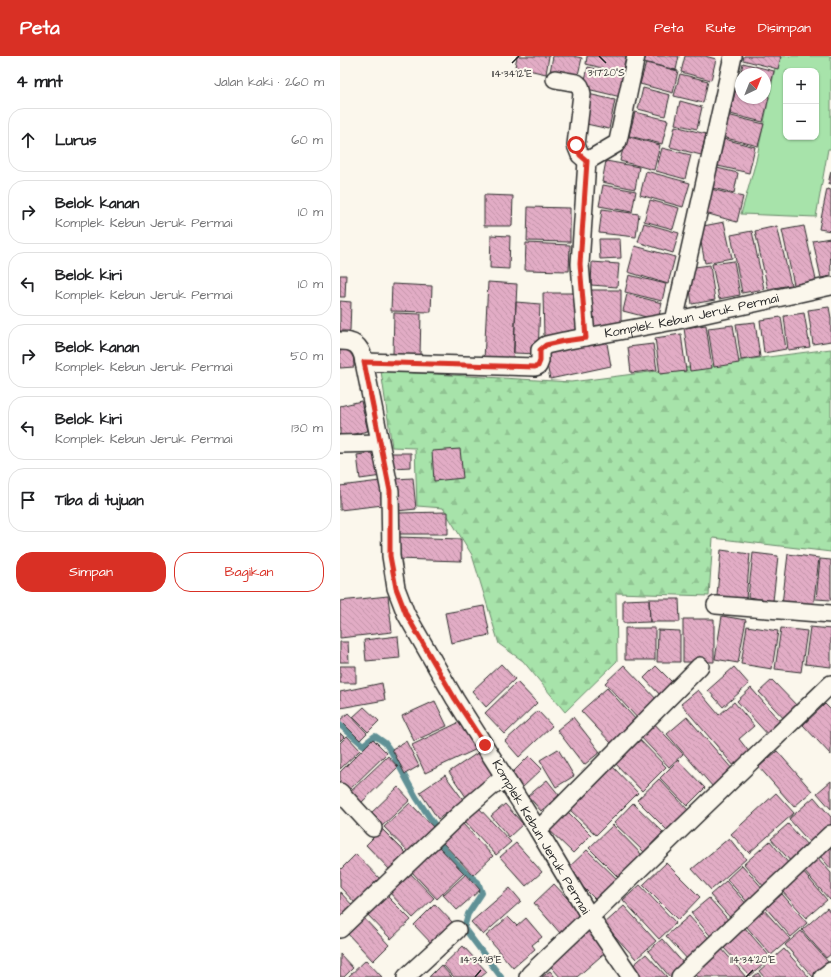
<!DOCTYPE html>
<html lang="id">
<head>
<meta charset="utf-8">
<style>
  :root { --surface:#fff; --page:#f6f6f6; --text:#202124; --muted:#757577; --line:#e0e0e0; --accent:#d93025 }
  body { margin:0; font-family:"Architects Daughter",sans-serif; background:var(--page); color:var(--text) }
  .controls { position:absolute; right:12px; top:12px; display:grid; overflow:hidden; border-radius:8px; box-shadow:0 1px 3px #0004 }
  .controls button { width:36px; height:36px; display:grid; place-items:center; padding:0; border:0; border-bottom:1px solid var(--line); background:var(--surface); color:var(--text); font:20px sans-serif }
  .compass { position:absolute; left:395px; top:12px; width:36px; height:36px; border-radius:50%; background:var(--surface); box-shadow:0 1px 3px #0004; rotate:43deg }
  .stop { position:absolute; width:12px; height:12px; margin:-9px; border:3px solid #d93025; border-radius:50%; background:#fff }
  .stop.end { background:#d93025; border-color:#fff; box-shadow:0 1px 4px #0008 }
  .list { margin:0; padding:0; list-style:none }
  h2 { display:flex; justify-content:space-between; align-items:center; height:52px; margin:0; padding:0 16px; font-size:17px }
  h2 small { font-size:13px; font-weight:400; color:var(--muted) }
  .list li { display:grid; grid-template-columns:26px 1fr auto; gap:12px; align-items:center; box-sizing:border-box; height:64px; margin:0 8px 8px; padding:0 8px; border:1px solid var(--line); border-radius:16px }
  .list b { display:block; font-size:15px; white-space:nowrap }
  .list p { margin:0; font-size:13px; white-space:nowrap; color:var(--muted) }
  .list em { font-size:13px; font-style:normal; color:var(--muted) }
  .actions { display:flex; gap:8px; padding:12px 16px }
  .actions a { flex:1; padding:9px 0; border:1px solid var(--accent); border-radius:16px; text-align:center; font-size:14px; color:var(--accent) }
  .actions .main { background:var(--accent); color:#fff }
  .icon { flex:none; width:22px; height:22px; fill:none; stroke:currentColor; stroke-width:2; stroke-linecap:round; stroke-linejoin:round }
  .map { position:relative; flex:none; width:491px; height:921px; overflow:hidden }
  header { display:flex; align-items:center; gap:24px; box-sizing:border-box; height:56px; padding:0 20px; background:var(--accent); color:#fff }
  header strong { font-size:19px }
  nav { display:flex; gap:22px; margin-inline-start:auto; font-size:14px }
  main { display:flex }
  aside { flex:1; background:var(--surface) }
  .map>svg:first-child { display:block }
</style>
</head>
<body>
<header>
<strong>Peta</strong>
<nav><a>Peta</a><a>Rute</a><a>Disimpan</a></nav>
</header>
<main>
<aside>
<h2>4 mnt<small>Jalan kaki · 260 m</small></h2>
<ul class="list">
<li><svg class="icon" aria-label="ahead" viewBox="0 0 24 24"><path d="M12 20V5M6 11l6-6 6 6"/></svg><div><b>Lurus</b></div><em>60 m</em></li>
<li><svg class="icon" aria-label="right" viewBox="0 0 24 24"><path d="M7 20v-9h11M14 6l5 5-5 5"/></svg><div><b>Belok kanan</b><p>Komplek Kebun Jeruk Permai</p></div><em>10 m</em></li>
<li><svg class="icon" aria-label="left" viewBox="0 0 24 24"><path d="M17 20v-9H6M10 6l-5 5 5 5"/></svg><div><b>Belok kiri</b><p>Komplek Kebun Jeruk Permai</p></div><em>10 m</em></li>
<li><svg class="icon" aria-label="right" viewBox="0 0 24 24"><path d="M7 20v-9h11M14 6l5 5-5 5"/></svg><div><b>Belok kanan</b><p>Komplek Kebun Jeruk Permai</p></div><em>50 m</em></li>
<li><svg class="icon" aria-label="left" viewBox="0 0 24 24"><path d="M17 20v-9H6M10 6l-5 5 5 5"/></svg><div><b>Belok kiri</b><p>Komplek Kebun Jeruk Permai</p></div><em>130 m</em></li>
<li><svg class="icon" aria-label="arrive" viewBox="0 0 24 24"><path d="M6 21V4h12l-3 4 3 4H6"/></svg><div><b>Tiba di tujuan</b></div></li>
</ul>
<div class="actions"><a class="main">Simpan</a><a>Bagikan</a></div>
</aside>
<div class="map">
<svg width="491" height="921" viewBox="0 0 491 921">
  <defs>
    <pattern id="forest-firs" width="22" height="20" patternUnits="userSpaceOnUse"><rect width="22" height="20" fill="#a7e3aa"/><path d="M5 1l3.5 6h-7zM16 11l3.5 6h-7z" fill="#90c392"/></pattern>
    <pattern id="building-back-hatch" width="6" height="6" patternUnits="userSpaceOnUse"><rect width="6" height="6" fill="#e2acc5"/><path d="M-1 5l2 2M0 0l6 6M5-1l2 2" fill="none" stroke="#c294a9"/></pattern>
  </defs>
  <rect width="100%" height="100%" fill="#fbf7ec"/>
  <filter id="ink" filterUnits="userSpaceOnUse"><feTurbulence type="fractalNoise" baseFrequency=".025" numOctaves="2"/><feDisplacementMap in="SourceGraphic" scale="8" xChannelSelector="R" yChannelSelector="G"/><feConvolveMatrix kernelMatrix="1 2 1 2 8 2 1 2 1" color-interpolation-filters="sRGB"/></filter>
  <g filter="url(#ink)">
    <path fill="#a7e3aa" stroke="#69876a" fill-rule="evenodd" d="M443,0H491V93H488L476,161L401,158L416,105L435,12ZM446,15H476V81H446Z"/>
    <path fill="url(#forest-firs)" stroke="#69876a" d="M491,293V496L373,482L369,540L276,537L277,605L225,656L183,605L159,588L132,499L103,452L77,450L75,392L52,391L41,315L231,326Z"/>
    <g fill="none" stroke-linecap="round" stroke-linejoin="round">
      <path stroke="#609196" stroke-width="6" d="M0,669L23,689L35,680L45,687L52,697L76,741L94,768L98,783L104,793L124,815L138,826L142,837L128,858L124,872L161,921"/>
    </g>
    <path fill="url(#building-back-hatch)" stroke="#2b2b2b" d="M177,0H209L206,18L175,11Z
      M213,0H233L242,2L237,23L210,16Z
      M247,0H286L282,17L246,8Z
      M306,0H339L336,14L304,6Z
      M345,0H365L376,3L371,24L341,16Z
      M404,0H441L438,13L403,4Z
      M306,7L338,15L333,37L300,28Z
      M403,7L434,15L429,37L425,36V18H401V31L398,30Z
      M248,11L286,20L281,41L243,32Z
      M340,18L368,25L363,47L334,40Z
      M303,32L330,39L325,60L298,53Z
      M396,32L401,33V42H425V39L429,41L423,66L390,58Z
      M248,38L275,44L269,73L242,67Z
      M340,45L362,51L357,73L335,68Z
      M295,56L328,64L322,88L289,80Z
      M387,59L424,68L418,90L382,81Z
      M335,70L366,78L361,99L330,91Z
      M286,80L320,89L314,114L280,105Z
      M384,83L415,91L409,117L378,110Z
      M322,92L351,99L345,123L316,115Z
      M266,105L299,111L295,133L262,126Z
      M377,112L398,117L394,137L372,132Z
      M306,115L350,127L343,151L300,139Z
      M491,115V128H488Z
      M263,129L296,135L292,156L259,150Z
      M371,133L403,141L397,166L365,157Z
      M487,133L491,134V175L479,173Z
      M144,139L173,140L172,170H144Z
      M310,144L339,152L333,173L304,165Z
      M188,151L230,152V186L187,185Z
      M262,153L299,158L296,181L259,177Z
      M384,166L392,202L365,207L358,171Z
      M304,167L339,177L333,197L298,186Z
      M437,170L451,229L428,233L415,175Z
      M464,170L476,224L454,229L442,174Z
      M412,175L424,233L402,237L391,179Z
      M151,179L170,180L169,213L150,212Z
      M490,182L491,220L481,222L473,185Z
      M259,183H280L281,202L260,203Z
      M186,187L230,189L229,215L185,214Z
      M295,190L335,201L328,228L288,216Z
      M394,205L400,239L379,243L372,208Z
      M252,206L279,208L277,231L251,229Z
      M370,209L375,244L352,248L347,212Z
      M0,219H6L5,241H0Z
      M289,219L326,228L322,245L285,236Z
      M148,226L177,228L173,305L144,304Z
      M52,228L92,230L91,256L51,255Z
      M244,234H281V268L249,271Z
      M203,237H240L241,280L204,281Z
      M287,238L322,247L318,264L283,255Z
      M0,245L11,246L10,275H0Z
      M176,246L200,248L198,298L174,297Z
      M489,251L491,262V285L473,288L468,254Z
      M54,257L81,258L80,299L53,298Z
      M464,257L470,291L448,294L444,260Z
      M441,261L446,293L424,297L420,264Z
      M415,266L420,301L401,304L396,268Z
      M366,269L372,312L350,315L344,272Z
      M393,269L399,307L374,311L368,272Z
      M341,278L346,315L320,318L315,282Z
      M266,282L271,310L210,323L204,294Z
      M313,288L317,314L291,317L288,291Z
      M0,291H13L14,311L0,312Z
      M21,345L28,375L0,381V350Z
      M120,393L123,422L94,425L92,395Z
      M38,396L42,420L20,423L17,399Z
      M51,397H71V411L52,412Z
      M73,422L76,453L57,455L55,423Z
      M40,425L43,449L0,454V430Z
      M108,456V478H58L57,457Z
      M57,481L121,483V505L56,503Z
      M381,494L410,498L406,543L377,540Z
      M413,497L438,500L433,545L408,541Z
      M448,498L479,502L473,552L442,548Z
      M480,503L491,504V544L476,543Z
      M48,540L52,576L0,582V545Z
      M309,543L310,566L283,567V544Z
      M309,543H339L340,566H310Z
      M144,550L150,579L111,587L105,557Z
      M382,560L406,564L398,607L375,603Z
      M343,563H374V606H343Z
      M407,570L438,575L432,613L401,608Z
      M470,571L491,573V611L465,608Z
      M285,572H315V604H285Z
      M441,572L467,575L461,616L435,613Z
      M318,574L340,575V606H317Z
      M58,580L60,602L26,605L24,584Z
      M0,586H8L9,606H0Z
      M161,608L175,623L146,651L132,635Z
      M284,609L320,647L300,665L265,627Z
      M0,610H16V627H0Z
      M316,610L334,628L322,641L304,622Z
      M394,611L409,628L383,651L368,634Z
      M432,624L461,654L447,666L419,636Z
      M177,626L197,647L165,678L145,657Z
      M42,627L45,644L0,652V636Z
      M267,632L297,665L272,688L241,655Z
      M411,632L443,669L430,681L397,645Z
      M358,634L379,659L394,646L414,670L399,683L410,697L394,710L341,648Z
      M95,645L107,670L74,685L62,660Z
      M485,648L491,654V699L463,669Z
      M24,651L39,665L28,676L13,661Z
      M198,655L212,670L179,701L165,685Z
      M8,657L27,677L20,684L0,664Z
      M233,661L260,696L244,709L217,674Z
      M347,661L393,714L373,731L327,678Z
      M124,664L137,693L85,717L72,689Z
      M311,664L343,698L329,711L297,677Z
      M0,677L4,681L0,685Z
      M7,680L20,694L0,713V687Z
      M296,680L326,711L302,735L272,704Z
      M33,683L47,697L7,736L0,729V716Z
      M66,685L79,710L65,718L52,693Z
      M218,693L234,720L216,731L200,704Z
      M437,695L472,735L454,751L419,711Z
      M139,696L156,721L126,741L109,716Z
      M48,700L58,711L20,748L9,737Z
      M189,700L202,713L181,733L169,720Z
      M338,704L365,732L347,750L320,722Z
      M271,709L298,737L256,779L228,752Z
      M105,719L124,745L98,763L80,736Z
      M319,723L349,755L328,775L297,744Z
      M207,724L219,739L201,755L188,740Z
      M491,725V753L477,737Z
      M58,731L70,744L41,771L29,759Z
      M436,737L454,757L409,797L391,778Z
      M474,741L491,761V771L471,788L449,763Z
      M70,747L96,774L70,798L44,771Z
      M293,747L323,776L304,796L274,767Z
      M165,748L183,768L169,781L151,760Z
      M138,751L171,786L156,799L124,764Z
      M224,752L251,779L233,797L205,770Z
      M122,767L153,800L133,819L102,786Z
      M448,768L469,791L452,807L431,783Z
      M273,769L305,802L282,825L249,792Z
      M42,773L68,799L51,815L26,789Z
      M389,782L406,803L371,834L352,813Z
      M430,785L450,809L425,832L404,808Z
      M176,787L202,816L186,830L160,801Z
      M98,790L124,817L97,843L71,815Z
      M491,791V813L480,800Z
      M247,794L280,826L259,847L226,814Z
      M16,798L42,825L17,849L0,831V814Z
      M477,801L491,817V843L490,844L463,814Z
      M326,807L360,841L338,864L303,829Z
      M402,809L425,835L410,849L387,823Z
      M69,816L94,842L73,862L49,836Z
      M463,816L487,844L466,862L442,835Z
      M126,818L140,834L117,854L103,839Z
      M386,825L410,852L394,866L370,839Z
      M214,828L242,858L220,877L194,847Z
      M300,829L336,867L319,883L283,844Z
      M170,832L181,845L143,879L131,866Z
      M0,836L14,851L0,865Z
      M45,838L71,864L51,883L25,856Z
      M442,838L467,867L451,881L426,852Z
      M369,842L391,867L373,883L351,857Z
      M95,848L115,869L93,889L74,869Z
      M284,850L316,885L296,903L264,868Z
      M487,852L491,857V898L486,902L462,874Z
      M424,854L450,883L431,899L406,870Z
      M349,860L372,886L349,905L326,880Z
      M23,861L49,889L33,905L7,877Z
      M168,861L177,870L186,862L202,881L192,889L195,893L173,912L146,880Z
      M248,871L268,894L237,921H220L207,906Z
      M405,872L431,902L410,920L383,891Z
      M461,875L489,907L473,921L445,889Z
      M322,883L345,909L332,921H330L308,895Z
      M123,890L147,916L141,921H114L103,909Z
      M381,892L406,921H358L354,916Z
      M444,893L469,921H424L419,915Z
      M0,898L13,912L4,921H0Z
      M306,898L327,921H299L290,912Z
      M26,904L42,921H8Z
      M101,909L112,921H89Z
      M210,915L215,921H202Z
      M418,917L421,921H413Z"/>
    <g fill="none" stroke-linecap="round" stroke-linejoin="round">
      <g stroke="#2b2b2b" stroke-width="20">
        <g id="street">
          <path d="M215,23L237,27L240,30L242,38L236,89L240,99L247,105"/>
          <path d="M334,265L393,0"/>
          <path d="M246,281L240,208L247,105L276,88L278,85L296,0"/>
          <path d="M0,285C3,285 7,285 10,286C19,288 23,298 24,306"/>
          <path d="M0,388L40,387"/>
          <path d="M376,549L491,558"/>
          <path d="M0,736L33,772"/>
          <path d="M198,774L360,610"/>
          <path d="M0,873L123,755L164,720"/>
          <path d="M66,921L117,874"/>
          <path d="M188,921L190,918L250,861L491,628"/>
          <path id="s1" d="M291,921L250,861L198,774L115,643L66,558L56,532L51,500L50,435L24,306L195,311L198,310L200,305V294L206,289L224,285L334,265L491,230"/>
          <path d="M340,921L491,778"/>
          <path d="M483,921L491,915"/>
        </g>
      </g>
      <use href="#street" stroke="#fbf7ec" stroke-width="17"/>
    </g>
  </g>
  <g fill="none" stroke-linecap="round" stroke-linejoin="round" filter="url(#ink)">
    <path stroke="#d93025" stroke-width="5" d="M145,689L115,643L66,558L56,532L50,500V435L24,306L195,311L198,310L200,305V294L206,289L224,285L246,282L240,208L247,105L240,99L236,89"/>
  </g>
  <path fill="none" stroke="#2b2b2b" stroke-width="1.5" d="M259,0L266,7M172,7L179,0M135,921L141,914M406,921L413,914"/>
  <g text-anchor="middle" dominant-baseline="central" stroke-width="4" stroke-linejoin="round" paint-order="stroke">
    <g font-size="13" fill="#2b2b2b" stroke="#fbf7ec">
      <text stroke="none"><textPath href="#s1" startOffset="1031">Komplek Kebun Jeruk Permai</textPath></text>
      <text transform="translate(201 781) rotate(59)">Komplek Kebun Jeruk Permai</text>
    </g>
  </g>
  <g font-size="10" text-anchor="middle" fill="#2b2b2b" stroke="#fbf7ec" stroke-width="4" stroke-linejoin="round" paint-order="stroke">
    <text x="266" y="20">3°17'20"S</text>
    <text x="172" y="21">114°34'12"E</text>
    <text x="141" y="907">114°34'18"E</text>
    <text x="413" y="907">114°34'20"E</text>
  </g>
</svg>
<div class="controls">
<button>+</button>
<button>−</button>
</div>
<svg class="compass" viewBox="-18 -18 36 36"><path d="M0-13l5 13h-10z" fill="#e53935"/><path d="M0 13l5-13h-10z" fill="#757577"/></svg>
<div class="stop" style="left:236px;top:89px"></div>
<div class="stop end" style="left:145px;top:689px"></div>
</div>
</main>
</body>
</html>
